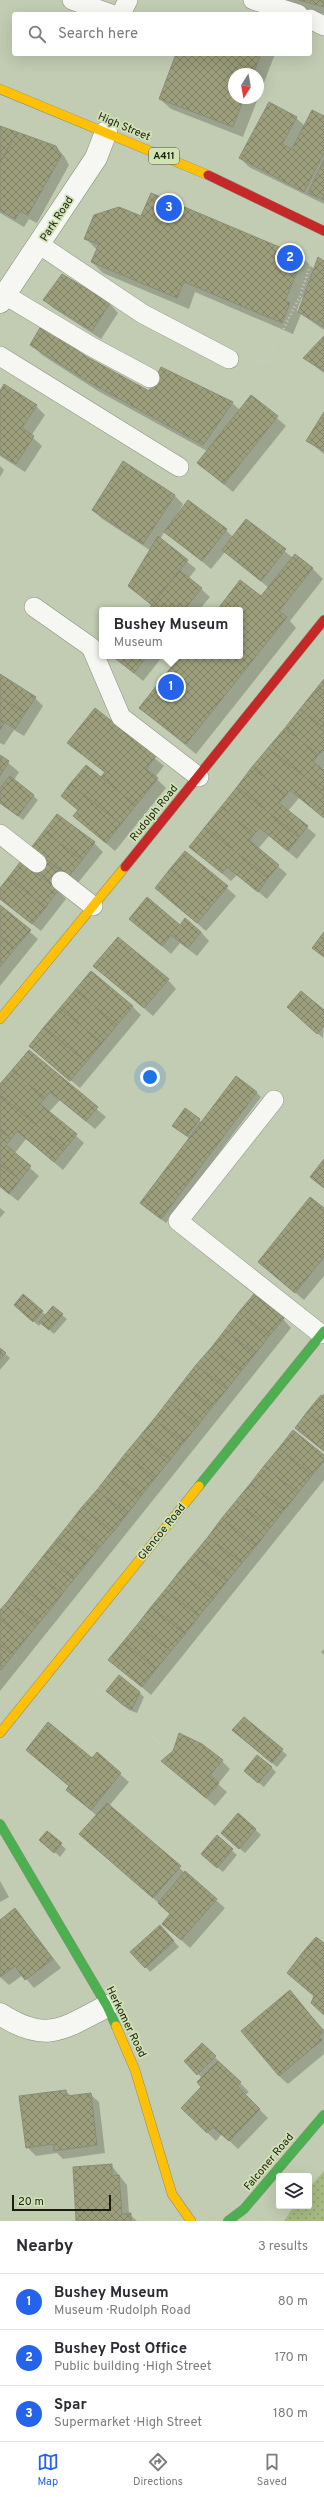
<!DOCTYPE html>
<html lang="en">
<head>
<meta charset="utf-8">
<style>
  :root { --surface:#fff; --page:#f7f7f7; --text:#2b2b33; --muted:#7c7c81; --line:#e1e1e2; --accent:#2563eb }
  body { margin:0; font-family:Overpass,sans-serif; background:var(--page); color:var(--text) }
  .controls { position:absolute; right:12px; bottom:12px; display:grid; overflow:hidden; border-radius:4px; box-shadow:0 4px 16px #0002 }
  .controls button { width:36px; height:36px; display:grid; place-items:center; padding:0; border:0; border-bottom:1px solid var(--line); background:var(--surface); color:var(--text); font:20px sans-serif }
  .compass { position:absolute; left:228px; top:68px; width:36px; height:36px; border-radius:50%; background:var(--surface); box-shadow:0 4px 16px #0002; rotate:191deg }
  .scale { position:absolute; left:12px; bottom:10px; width:99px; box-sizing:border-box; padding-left:4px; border:2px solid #191f0e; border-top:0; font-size:11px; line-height:14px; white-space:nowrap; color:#191f0e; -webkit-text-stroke:3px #d1e3b5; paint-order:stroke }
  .you { position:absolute; left:150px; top:1077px; width:14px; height:14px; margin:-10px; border:3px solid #fff; border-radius:50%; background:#1a73e8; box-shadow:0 0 0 6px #1a73e833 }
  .badge { display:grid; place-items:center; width:26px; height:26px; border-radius:50%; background:var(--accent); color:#fff; font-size:13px; font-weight:700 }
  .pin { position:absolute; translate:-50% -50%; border:2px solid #fff; box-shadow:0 1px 4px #0006 }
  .popup { position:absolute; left:99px; top:607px; width:144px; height:52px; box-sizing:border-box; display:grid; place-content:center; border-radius:4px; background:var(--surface); filter:drop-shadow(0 1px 3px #0005); font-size:13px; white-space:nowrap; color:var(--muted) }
  .popup b { font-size:15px; color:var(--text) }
  .popup::after { content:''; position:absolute; left:50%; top:100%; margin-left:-8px; border:8px solid transparent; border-top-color:var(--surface) }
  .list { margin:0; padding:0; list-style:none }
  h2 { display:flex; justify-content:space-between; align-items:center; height:52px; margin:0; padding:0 16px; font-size:17px }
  h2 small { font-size:13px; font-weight:400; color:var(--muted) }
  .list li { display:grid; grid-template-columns:26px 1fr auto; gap:12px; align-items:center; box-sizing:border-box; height:56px; padding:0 16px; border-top:1px solid var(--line) }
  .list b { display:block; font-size:15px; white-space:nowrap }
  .list p { margin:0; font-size:13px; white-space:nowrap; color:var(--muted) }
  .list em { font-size:13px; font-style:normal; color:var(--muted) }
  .icon { flex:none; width:22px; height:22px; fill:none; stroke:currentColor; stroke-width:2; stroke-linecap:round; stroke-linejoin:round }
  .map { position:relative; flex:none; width:324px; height:2221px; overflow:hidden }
  .search { position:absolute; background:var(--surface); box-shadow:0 4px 16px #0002; left:12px; right:12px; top:12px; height:44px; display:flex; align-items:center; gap:10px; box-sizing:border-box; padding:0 14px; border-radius:4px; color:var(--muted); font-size:15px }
  .sheet { height:220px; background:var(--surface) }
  nav { display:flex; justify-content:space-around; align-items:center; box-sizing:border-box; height:56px; border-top:1px solid var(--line); background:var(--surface); font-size:11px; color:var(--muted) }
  nav a { display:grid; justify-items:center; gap:2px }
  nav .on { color:var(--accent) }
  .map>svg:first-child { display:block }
</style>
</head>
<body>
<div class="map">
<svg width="324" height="2221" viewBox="0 0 324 2221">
  <defs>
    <pattern id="park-dots" width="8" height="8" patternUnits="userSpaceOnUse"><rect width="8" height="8" fill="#a6ba82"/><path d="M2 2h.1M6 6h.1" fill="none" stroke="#8e9f6f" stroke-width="1.8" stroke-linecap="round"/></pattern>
    <pattern id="building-cross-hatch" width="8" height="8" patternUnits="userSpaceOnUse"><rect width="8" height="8" fill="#9d9f7c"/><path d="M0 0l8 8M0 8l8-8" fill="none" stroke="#7f8164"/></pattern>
  </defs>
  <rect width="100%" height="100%" fill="#c2ccb2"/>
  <path fill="url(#park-dots)" d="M324,2171V2221H284L294,2206H309V2188Z"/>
  <path fill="#0003" fill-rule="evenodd" d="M270,0H324V14Z
    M178,54H275L243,137L171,109L160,99ZM234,74H258V98H234Z
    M296,118L305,126L324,118V204L249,167L240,158Z
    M0,127L56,147L64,156L69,165L37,223L29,219L24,227L0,213Z
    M152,194L303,258L314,269L324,262V330L301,314L293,334L195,292L189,309L103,273L92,262L97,250L85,238L142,218ZM302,297L304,298L298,312L297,310Z
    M62,275L110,304L118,313L101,339L53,308L44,300Z
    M324,337V373L304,358Z
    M32,345L86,357L149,393L232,403L240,410L251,396L286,426L233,492L198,463L207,451L98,391L42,355Z
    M0,393L36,406L45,415L31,436L42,446L25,472L0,456Z
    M324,414V454L308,441Z
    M0,466L4,470L0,477Z
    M174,495L183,504L174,520L226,530L233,537L246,520L293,558L295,555L313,569L323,579L290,621L296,628L196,754L140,708L181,656H240V610H218L261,598L269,588L225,552L211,569L165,531L160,539L196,569L189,578L210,597L199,610H149L152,606L129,586L151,551L101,518L93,510Z
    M113,656H163L143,681Z
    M0,676L35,698L43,706L24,736L14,730L4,745L0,743Z
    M324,681V767L322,770L324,772V818L299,798L288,811L316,835L297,859L269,836L258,849L287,874L267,899L237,875L231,881L190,847Z
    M95,709L164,766L155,777L166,788L115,851L74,816L79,811L62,796L101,779L105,773L69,743Z
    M0,756L19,772L14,780L38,800L23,820L0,803Z
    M94,843L103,852L77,884L71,879L60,893L66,899L41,931L0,899V890L37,875L33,869Z
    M185,852L236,896L206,931L156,888Z
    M0,906L38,939L0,986Z
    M130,919L180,926L201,932L209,941L197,956L180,943L171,954Z
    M95,966L168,980L176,989L153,1016Z
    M132,1006L141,1015L80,1088L30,1046Z
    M324,1011L323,1038L293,1012Z
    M29,1051L106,1117L95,1129L60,1100L49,1112L84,1143L63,1170L26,1139L14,1154L39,1176L18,1201L0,1187V1086Z
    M256,1092L261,1097L166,1223L146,1208L141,1203L190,1139L173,1126L199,1120L202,1122Z
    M0,1208L5,1212L0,1218Z
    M324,1209V1276L304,1300L259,1262Z
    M20,1310L42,1312L46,1315H62L67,1319L54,1334L41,1323L39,1326Z
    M283,1319L291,1328L0,1691V1612Z
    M0,1349L10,1358L0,1370Z
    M324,1393V1452L296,1428Z
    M324,1456V1480L151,1695L110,1660Z
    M324,1649V1655L321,1652Z
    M139,1692L144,1697L137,1713L129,1710L112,1696Z
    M244,1718L287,1755L277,1767L238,1735Z
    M27,1750L92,1760L97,1754L129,1782L109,1806L225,1908L190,1948L172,1932L171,1914L81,1834L97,1816L67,1790L70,1787Z
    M162,1761H222L230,1769L218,1784L227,1792L215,1806Z
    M271,1767L276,1772L264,1787L250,1776Z
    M238,1814L261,1835L245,1853L227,1838Z
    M47,1832L66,1849L60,1857L46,1844Z
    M217,1837L237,1855L223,1872L207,1859Z
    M0,1881L9,1897L0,1902Z
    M15,1909L61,1968L34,1988L23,1975L9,1985L0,1977V1921Z
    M165,1931L179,1947L150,1972L146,1967Z
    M290,1992L324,2030V2054L288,2084L279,2076Z
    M202,2044L249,2092L245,2095L268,2118L238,2149L222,2134L216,2141L182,2108L203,2087L202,2078L185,2061Z
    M66,2091L71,2096L90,2094L99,2102L105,2153L63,2159L57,2153L36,2156L27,2147Z
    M111,2165L127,2185L129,2214L137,2221H77Z"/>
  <path fill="url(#building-cross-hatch)" stroke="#898d79" d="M299,0H324V7Z
    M176,54H261L253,74H234V98H244L233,127L159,99Z
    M269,102L297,117L282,144L292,149L312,110L324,116V153L304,192L239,158Z
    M0,126L17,132L0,163Z
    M17,132L56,146L61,156L28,215L20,211L15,219L0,210V163Z
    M324,159V200L308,193Z
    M151,193L303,257L285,301L290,303L282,323L184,282L177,298L91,262L99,244L84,239L94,215L119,207L141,216Z
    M318,257L324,261V327L298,312Z
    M62,274L110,303L92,331L43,300Z
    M41,326L87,357L149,391L161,367L233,402L203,445L87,381L30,345Z
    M324,336V371L303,358Z
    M4,384L37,405L22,428L34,436L16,464L0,454V391Z
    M251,395L278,416L224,484L197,463Z
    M324,412V451L306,441Z
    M123,461L175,495L143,544L92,510Z
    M188,500L227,529L202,561L164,532Z
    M246,519L286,549L261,581L222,550Z
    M158,536L188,560L152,605L128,586Z
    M295,554L313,568L279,611L287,617L186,744L139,708L180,656H240V610H217L240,580L261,596Z
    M179,570L202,588L184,610H148Z
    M112,656H147L134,673Z
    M0,674L36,697L25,713L0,697Z
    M324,679V695L316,689Z
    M316,689L324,695V728L300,709Z
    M0,697L25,713L15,729L0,719Z
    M95,708L156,756L146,769L158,778L136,805L101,777L105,772L67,743Z
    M300,709L324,728V750L318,755L285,728Z
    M0,719L5,722L0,730Z
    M285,728L318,755L313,762L324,770V792L268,748Z
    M268,748L324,792V818L290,790L286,795L252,767Z
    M0,755L9,761L0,776Z
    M86,765L136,805L121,824L70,784Z
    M252,767L286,795L279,803L308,826L299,837L237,787Z
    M10,776L34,795L18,816L0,803V788Z
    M70,784L121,824L106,843L73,816L78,810L61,796Z
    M237,787L299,837L288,851L260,828L254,834L221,807Z
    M221,807L254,834L249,840L279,865L268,878L205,827Z
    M57,814L95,842L82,860L44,831Z
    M205,827L268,878L258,892L227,867L222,873L189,847Z
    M44,831L82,860L68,877L31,848Z
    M185,851L228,886L212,905L170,869Z
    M41,856L66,874L56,888L32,869Z
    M21,861L58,890L46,907L8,878Z
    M170,869L212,905L197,923L155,888Z
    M8,878L46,907L32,924L0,899V888Z
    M147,897L180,925L185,918L201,932L188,948L171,935L162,946L129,919Z
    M0,905L31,930L15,948L0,936Z
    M324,932V957L312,948Z
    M0,936L15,948L0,967Z
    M118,937L169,979L144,1008L93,966Z
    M91,971L133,1006L117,1025L75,990Z
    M75,990L117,1025L102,1043L60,1008Z
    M301,991L324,1010V1026L317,1034L287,1007Z
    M60,1008L102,1043L86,1062L44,1027Z
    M44,1027L86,1062L70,1081L29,1046Z
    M29,1050L98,1107L86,1121L50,1092L45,1098L12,1070Z
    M12,1070L45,1098L40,1104L77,1134L65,1149L0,1095V1084Z
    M236,1076L257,1092L161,1219L140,1203Z
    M0,1095L65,1149L54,1162L17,1131L11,1139L0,1130Z
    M185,1108L200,1119L187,1136L172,1126Z
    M0,1130L11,1139L6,1145L31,1166L20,1180L0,1164Z
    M324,1159V1188L310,1177Z
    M0,1164L20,1180L9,1194L0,1186Z
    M310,1197L324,1208V1257L295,1293L258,1262Z
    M23,1294L43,1311L33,1322L14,1305Z
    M254,1294L284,1318L269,1336L239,1312Z
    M53,1306L63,1314L49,1330L39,1322Z
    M239,1312L269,1336L255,1354L225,1330Z
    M225,1330L255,1354L241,1371L211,1348Z
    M0,1348L6,1353L0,1359Z
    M211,1348L241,1371L227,1389L196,1365Z
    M196,1365L227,1389L212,1407L182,1383Z
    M182,1383L212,1407L198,1425L168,1401Z
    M321,1395L324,1397V1425L307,1412Z
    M168,1401L198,1425L184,1442L154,1419Z
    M307,1412L324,1425V1451L295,1428Z
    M154,1419L184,1442L170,1460L140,1436Z
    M293,1430L324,1455V1461L312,1475L279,1448Z
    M140,1436L170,1460L155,1478L125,1454Z
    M279,1448L312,1475L298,1493L264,1466Z
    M125,1454L155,1478L141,1496L111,1472Z
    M264,1466L298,1493L284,1510L250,1484Z
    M111,1472L141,1496L127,1514L97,1490Z
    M250,1484L284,1510L270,1528L236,1501Z
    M97,1490L127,1514L113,1532L82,1507Z
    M236,1501L270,1528L256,1546L222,1518Z
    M82,1507L113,1532L98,1549L68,1525Z
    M222,1518L256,1546L242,1563L208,1537Z
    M68,1525L98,1549L86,1564L56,1540Z
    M208,1537L242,1563L227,1581L194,1554Z
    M56,1540L86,1564L74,1579L44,1555Z
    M194,1554L227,1581L213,1599L179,1572Z
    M44,1555L74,1579L62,1594L32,1570Z
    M32,1570L62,1594L50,1610L20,1585Z
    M179,1572L213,1599L199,1616L165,1590Z
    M20,1585L50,1610L38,1624L8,1601Z
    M165,1590L199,1616L185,1634L151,1607Z
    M8,1601L38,1624L25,1640L0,1619V1610Z
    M151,1607L185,1634L171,1651L137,1625Z
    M0,1619L25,1640L13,1655L0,1644Z
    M137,1625L171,1651L156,1669L123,1642Z
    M123,1642L156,1669L142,1687L108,1660Z
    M0,1644L13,1655L1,1670L0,1669Z
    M119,1675L140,1692L132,1709L123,1705L106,1691Z
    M244,1717L283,1749L272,1763L232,1730Z
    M48,1722L92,1758L97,1752L121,1773L91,1810L66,1790L69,1786L26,1750Z
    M179,1733L202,1744L223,1760L210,1775L219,1783L206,1798L161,1761L173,1751Z
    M257,1755L272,1767L258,1783L244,1771Z
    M107,1803L181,1866L153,1898L79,1834Z
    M238,1813L256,1829L239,1849L221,1833Z
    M47,1831L62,1843L54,1853L39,1840Z
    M217,1835L233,1849L217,1868L201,1854Z
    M185,1871L217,1899L181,1940L162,1924L170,1914L158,1903Z
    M15,1908L53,1959L25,1980L15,1966L0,1977V1920Z
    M160,1925L174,1941L145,1968L130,1952Z
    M316,1937L324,1943V1969L303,1952Z
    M303,1952L324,1969V2015L311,2003L314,1996L287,1973Z
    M290,1990L324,2032L319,2036L322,2040L279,2076L241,2031Z
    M202,2043L216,2056L197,2075L184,2061Z
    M218,2061L241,2082L237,2086L260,2109L229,2141L213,2127L207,2133L181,2108L201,2087L197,2082Z
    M66,2090L67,2096L91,2093L97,2145L54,2151L53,2144L26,2148L19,2096Z
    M112,2164V2176L119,2175L122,2214L131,2213V2221H76L73,2167Z"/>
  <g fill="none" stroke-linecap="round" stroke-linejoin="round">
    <g stroke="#88907c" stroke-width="20">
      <path id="lane" d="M72,0L111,14
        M253,0L298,14
        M121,14L128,0
        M310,19L324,26
        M40,245L143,314L229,359
        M5,295L92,347L150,378
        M0,356L179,467
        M34,607L91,647L121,717L199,777
        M0,834L37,863
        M61,881L93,906
        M274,1100L178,1221L321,1334"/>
    </g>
    <g stroke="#88907c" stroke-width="23">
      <path id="street" d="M0,302L96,158L106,132
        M0,2014C46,2044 63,2029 107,2006"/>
    </g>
    <g stroke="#88907c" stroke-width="10">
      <path id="fast" d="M199,1486L324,1331
        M0,1824L107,2006L116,2026
        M228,2221L244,2209L324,2115"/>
    </g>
    <g stroke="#88907c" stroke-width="10">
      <path id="slow" d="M0,89L208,175
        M0,1019L125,867
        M0,1733L199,1486
        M116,2026L135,2070L172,2194L191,2221"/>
    </g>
    <g stroke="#88907c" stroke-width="10">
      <path id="jam" d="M208,175L324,231
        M125,867L324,620"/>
    </g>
    <path stroke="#cacdc6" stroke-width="2.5" stroke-dasharray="1 3" stroke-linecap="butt" d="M256,361L267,362L300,296L313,257
      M103,1677L100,1692L168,1750"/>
    <use href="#lane" stroke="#f6f7f3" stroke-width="19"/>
    <use href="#street" stroke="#f6f7f3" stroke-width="22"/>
    <use href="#fast" stroke="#4caf50" stroke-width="9"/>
    <use href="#slow" stroke="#ffc107" stroke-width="9"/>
    <use href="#jam" stroke="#c62828" stroke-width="9"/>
  </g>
  <g text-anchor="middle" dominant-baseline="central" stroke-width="3.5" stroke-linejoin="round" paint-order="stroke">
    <rect fill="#d1e3b5" stroke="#505a40" stroke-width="1" x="149" y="148" width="30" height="16" rx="3"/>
    <g font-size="10" font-weight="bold" fill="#191f0e">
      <text x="164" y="156">A411</text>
    </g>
    <g font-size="11" fill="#191f0e" stroke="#d1e3b5">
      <text transform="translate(124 127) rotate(23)">High Street</text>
      <text transform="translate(57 219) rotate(-57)">Park Road</text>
      <text transform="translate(154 813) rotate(-51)">Rudolph Road</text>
      <text transform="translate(162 1532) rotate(-51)">Glencoe Road</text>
      <text transform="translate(126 2022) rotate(64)">Herkomer Road</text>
      <text transform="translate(269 2162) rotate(-50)">Falconer Road</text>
    </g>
  </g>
</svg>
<div class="controls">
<button><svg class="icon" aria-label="layers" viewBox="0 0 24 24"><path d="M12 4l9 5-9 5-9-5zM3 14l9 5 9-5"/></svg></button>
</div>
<svg class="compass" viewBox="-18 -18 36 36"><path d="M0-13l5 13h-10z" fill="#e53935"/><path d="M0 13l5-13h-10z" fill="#7c7c81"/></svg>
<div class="scale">20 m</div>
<div class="you"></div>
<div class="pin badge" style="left:171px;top:687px">1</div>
<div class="popup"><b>Bushey Museum</b>Museum</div>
<div class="pin badge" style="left:290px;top:258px">2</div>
<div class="pin badge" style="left:169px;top:208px">3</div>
<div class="search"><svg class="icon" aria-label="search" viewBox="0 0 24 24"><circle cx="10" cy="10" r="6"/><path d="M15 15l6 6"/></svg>Search here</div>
</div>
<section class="sheet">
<h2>Nearby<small>3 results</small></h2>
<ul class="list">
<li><span class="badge">1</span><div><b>Bushey Museum</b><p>Museum · Rudolph Road</p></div><em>80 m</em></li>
<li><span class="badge">2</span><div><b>Bushey Post Office</b><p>Public building · High Street</p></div><em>170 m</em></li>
<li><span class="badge">3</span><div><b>Spar</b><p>Supermarket · High Street</p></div><em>180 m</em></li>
</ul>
</section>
<nav>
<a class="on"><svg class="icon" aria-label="map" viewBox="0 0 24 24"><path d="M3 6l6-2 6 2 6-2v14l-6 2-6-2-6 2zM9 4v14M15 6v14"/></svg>Map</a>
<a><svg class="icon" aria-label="directions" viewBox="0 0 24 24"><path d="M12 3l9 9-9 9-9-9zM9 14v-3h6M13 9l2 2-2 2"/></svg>Directions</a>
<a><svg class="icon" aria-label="saved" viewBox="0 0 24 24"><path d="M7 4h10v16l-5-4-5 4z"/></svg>Saved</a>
</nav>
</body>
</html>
